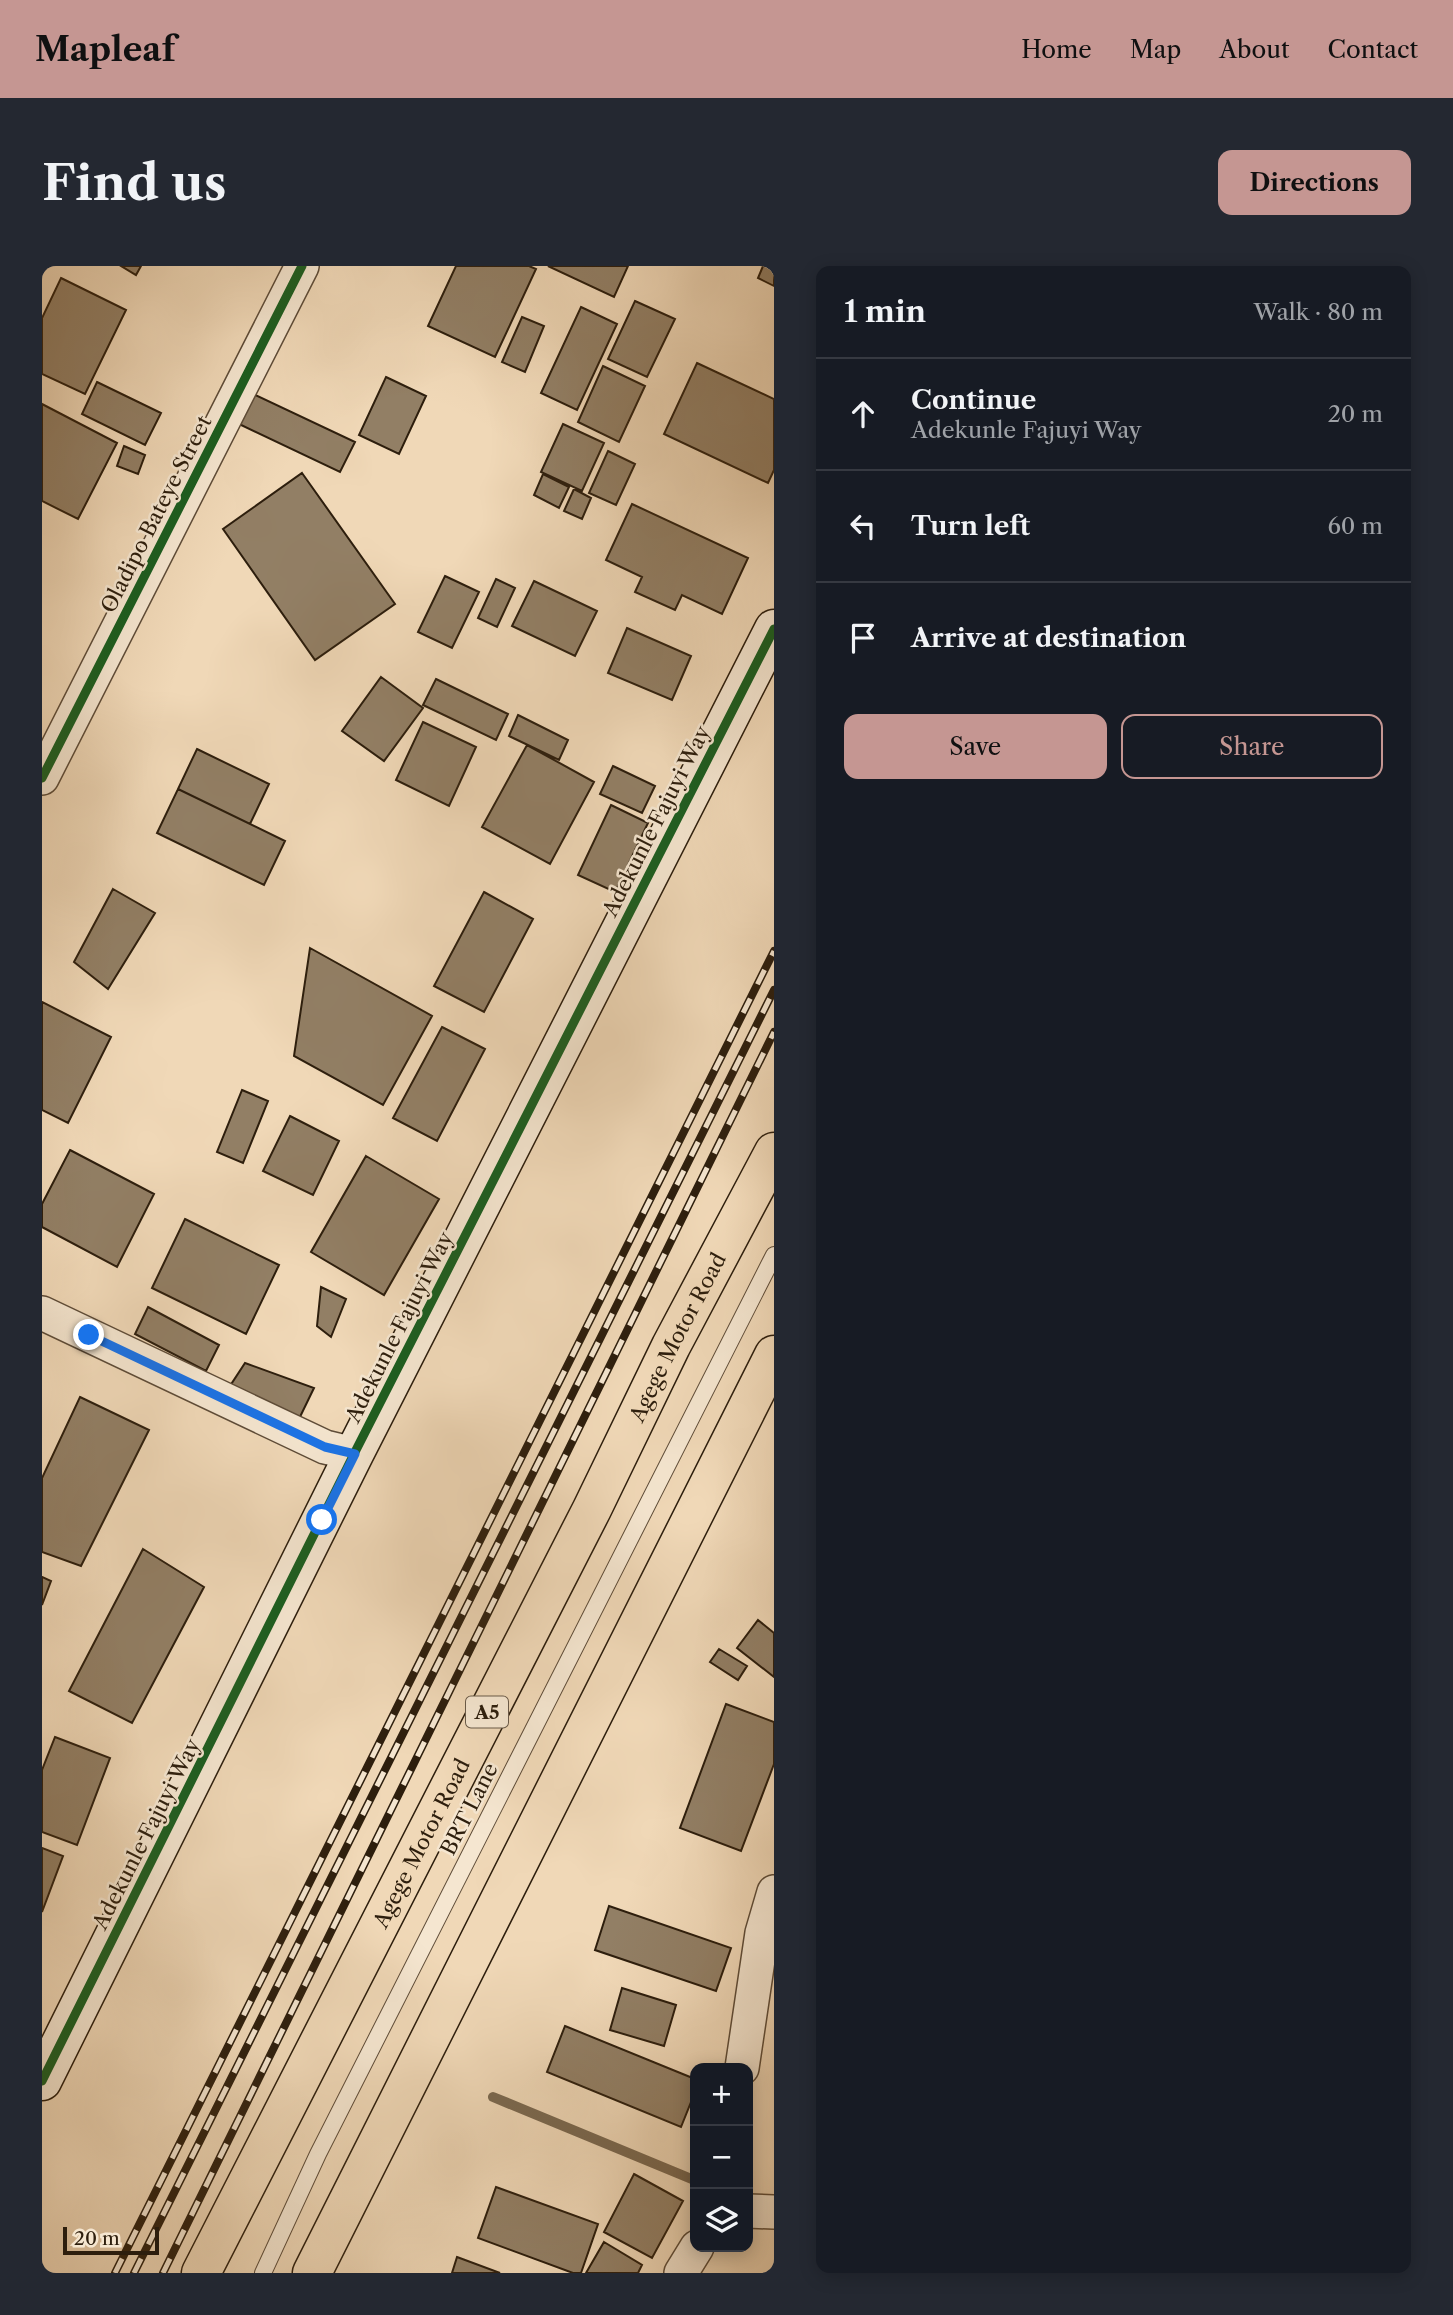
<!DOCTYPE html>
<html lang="en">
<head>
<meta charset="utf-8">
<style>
  :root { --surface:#171b24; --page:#242831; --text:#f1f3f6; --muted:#9ea1a6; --line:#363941; --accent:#c59692 }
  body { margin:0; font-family:"Libre Caslon Text",serif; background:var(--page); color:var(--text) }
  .controls { position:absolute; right:21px; bottom:21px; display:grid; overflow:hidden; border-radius:14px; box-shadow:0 4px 18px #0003 }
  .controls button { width:63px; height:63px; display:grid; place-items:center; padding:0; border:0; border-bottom:2px solid var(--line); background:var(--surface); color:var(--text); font:35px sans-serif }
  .scale { position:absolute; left:21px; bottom:18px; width:96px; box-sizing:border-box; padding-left:7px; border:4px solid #2d1e0d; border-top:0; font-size:19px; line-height:24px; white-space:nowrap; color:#2d1e0d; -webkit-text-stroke:5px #f5e6d0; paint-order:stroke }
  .stop { position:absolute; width:21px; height:21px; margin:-16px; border:5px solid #1a73e8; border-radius:50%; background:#fff }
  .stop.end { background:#1a73e8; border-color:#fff; box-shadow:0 2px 7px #0008 }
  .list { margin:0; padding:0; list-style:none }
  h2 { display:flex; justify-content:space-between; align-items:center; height:91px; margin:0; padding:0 28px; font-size:30px }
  h2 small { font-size:23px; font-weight:400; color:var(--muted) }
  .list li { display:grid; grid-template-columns:46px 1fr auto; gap:21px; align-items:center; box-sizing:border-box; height:112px; padding:0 28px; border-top:2px solid var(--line) }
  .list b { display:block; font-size:26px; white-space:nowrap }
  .list p { margin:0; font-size:23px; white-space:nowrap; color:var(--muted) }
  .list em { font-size:23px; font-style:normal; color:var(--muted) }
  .actions { display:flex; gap:14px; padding:21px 28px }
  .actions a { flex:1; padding:16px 0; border:2px solid var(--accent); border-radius:14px; text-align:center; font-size:24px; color:var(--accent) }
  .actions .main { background:var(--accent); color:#111 }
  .icon { flex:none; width:38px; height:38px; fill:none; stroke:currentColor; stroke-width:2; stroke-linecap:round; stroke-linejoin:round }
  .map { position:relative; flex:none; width:732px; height:2007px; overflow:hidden; border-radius:14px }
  header { display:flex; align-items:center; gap:42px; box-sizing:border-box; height:98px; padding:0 35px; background:var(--accent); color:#111 }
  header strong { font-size:33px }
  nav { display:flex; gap:38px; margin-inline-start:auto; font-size:24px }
  .intro { display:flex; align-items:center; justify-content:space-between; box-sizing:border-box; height:168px; padding:0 42px }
  h1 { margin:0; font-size:49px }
  .button { padding:18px 32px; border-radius:14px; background:var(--accent); color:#111; font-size:24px; font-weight:700 }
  main { display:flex; gap:42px; padding:0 42px }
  aside { flex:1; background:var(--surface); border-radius:14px; box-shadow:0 4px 18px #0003 }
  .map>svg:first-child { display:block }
</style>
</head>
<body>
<header>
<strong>Mapleaf</strong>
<nav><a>Home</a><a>Map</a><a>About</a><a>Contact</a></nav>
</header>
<div class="intro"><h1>Find us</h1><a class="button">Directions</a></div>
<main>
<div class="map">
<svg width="732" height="2007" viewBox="0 0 732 2007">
  <rect width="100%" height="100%" fill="#f0d8b7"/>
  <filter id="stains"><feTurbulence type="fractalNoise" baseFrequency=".00286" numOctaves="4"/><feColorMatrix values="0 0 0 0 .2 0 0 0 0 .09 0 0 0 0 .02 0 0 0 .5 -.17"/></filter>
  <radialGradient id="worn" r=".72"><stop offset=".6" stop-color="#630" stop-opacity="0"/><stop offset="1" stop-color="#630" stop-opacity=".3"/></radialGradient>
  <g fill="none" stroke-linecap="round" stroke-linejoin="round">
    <path stroke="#7a6850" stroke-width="10" d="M451,1831L652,1914"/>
  </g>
  <path fill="#927f65" stroke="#2d1e0d" stroke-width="2" d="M79,0H99L94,9Z
    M414,0H487L494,3L453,91L386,60Z
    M506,0H586L572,31Z
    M721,0H732V20L716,12Z
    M19,12L84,44L43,128L0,108V52Z
    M593,35L633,53L605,111L566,93Z
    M539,41L575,58L535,144L499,127Z
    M480,51L502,60L483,106L460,96Z
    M655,97L732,133V204L726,217L622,168Z
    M561,100L603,120L577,176L536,156Z
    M344,111L384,130L357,188L317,169Z
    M55,116L119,147L103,179L40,148Z
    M211,128L313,176L298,206L197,158Z
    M0,138L75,177L36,253L0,235Z
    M521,158L562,177L540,225L499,206Z
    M82,180L103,189L96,208L75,200Z
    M566,185L593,198L574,239L547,227Z
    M260,207L353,338L273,394L181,263Z
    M501,208L527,221L517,242L492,229Z
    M532,223L549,232L540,253L522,245Z
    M590,238L706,292L680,348L640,329L633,344L593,326L600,311L564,294Z
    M403,310L437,326L410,382L376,366Z
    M454,313L473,322L455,361L436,352Z
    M492,315L555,345L533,390L470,360Z
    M585,362L649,390L630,434L566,407Z
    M339,411L381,442L342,495L300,465Z
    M394,413L466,448L454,474L381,439Z
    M476,449L526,474L517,494L467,470Z
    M381,456L434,481L407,540L354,514Z
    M485,479L552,516L508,598L440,561Z
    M155,483L227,518L208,558L136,523Z
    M571,500L613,520L600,547L558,528Z
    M136,523L243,575L222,619L115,567Z
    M569,539L606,557L573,626L536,609Z
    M71,623L113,647L66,723L32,696Z
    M442,626L491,653L442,746L392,720Z
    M268,682L390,750L341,839L252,790Z
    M0,736L69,771L26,857L0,844Z
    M400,761L443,783L395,875L351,852Z
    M200,824L226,835L201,897L175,886Z
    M248,850L297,875L271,929L221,905Z
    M28,884L112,928L75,1001L0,961V938Z
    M324,890L397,933L342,1029L269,986Z
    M143,953L237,999L204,1068L110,1022Z
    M279,1021L304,1033L289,1071L275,1060Z
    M106,1041L177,1079L164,1105L93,1068Z
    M203,1097L272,1122L255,1157L188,1120Z
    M38,1131L107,1164L39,1300L0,1286V1212Z
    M101,1283L162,1321L90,1457L27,1425Z
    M0,1311L9,1315L0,1339Z
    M716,1354L732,1367V1411L695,1382Z
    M677,1383L705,1400L696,1414L668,1396Z
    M684,1438L732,1456V1498L699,1585L638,1562Z
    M13,1471L68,1492L35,1579L0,1566V1504Z
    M0,1582L21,1590L0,1646Z
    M567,1640L689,1682L674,1725L553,1684Z
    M580,1722L634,1739L622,1780L568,1764Z
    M523,1760L653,1813V1826L639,1861L505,1806Z
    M592,1908L641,1935L610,1992L562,1966Z
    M454,1921L556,1958L539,2007H531L436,1972Z
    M562,1976L600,1999L596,2007H544Z
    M415,1991L458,2007H410Z"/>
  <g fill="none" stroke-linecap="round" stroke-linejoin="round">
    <g stroke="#5e4c38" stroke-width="18">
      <path id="lane" d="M221,2007L276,1888L732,989"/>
    </g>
    <g stroke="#5e4c38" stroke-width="36">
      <path id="street" d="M0,512L260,0
        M0,1047L283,1181L312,1188
        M700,1802L720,1667L732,1626
        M706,1945L732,1946
        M639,2007L655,1981"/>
    </g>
    <g stroke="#2d1e0d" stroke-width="41">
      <path id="secondary" d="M0,1815L312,1188L732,363"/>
    </g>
    <g stroke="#2d1e0d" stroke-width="41">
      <g id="highway">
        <path id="s1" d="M159,2007L550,1243L629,1080L732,886"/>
        <path d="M270,2007L732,1089"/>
      </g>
    </g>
    <use href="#lane" stroke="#f5e6d0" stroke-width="16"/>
    <use href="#street" stroke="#f5e6d0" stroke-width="33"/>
    <use href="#secondary" stroke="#f5e6d0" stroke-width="38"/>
    <use href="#highway" stroke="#f0d8b7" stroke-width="38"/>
    <g stroke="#2d1e0d" stroke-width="8">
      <path id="rail" d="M73,2007L732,685
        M92,2007L732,724
        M121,2007L732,766"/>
    </g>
    <use href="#rail" stroke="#f5e6d0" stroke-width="5" stroke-dasharray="16" stroke-linecap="butt"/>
    <g stroke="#f5e6d0" stroke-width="13">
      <path id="cycleway" d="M0,512L260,0
        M0,1815L312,1188L732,363"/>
    </g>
    <use href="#cycleway" stroke="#1b5e20" stroke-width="9"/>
  </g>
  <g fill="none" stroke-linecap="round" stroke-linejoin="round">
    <path stroke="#1a73e8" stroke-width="9" d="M47,1069L283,1181L313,1188L280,1254"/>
  </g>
  <g text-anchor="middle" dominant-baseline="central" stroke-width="5" stroke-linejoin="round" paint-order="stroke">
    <rect fill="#f5e6d0" stroke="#695a48" stroke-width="2" x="424" y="1430.5" width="42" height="31" rx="5"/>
    <g font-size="19" font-weight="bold" fill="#2d1e0d">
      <text x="445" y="1446">A5</text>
    </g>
    <g font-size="21" fill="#2d1e0d" stroke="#f5e6d0">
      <text transform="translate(114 248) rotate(-63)">Oladipo Bateye Street</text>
      <text transform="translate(614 555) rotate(-63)">Adekunle Fajuyi Way</text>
      <text transform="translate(357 1061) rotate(-63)">Adekunle Fajuyi Way</text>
      <text stroke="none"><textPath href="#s1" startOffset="1050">Agege Motor Road</textPath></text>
      <text transform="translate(427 1543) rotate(-63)">BRT Lane</text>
      <text transform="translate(104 1568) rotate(-63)">Adekunle Fajuyi Way</text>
      <text stroke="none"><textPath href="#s1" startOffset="483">Agege Motor Road</textPath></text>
    </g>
  </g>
  <rect width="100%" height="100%" filter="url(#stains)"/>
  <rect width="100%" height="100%" fill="url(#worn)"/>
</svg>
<div class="controls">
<button>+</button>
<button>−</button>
<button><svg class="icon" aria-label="layers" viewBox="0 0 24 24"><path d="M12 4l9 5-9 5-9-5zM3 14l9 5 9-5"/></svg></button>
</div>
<div class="scale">20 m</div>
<div class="stop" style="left:280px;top:1254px"></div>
<div class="stop end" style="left:47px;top:1069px"></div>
</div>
<aside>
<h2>1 min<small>Walk · 80 m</small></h2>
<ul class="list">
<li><svg class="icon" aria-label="ahead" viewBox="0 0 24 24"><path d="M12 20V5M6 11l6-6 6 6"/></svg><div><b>Continue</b><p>Adekunle Fajuyi Way</p></div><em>20 m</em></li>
<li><svg class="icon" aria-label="left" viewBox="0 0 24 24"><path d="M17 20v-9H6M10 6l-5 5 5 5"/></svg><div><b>Turn left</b></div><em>60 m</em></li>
<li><svg class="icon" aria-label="arrive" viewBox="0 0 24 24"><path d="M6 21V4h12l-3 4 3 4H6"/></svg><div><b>Arrive at destination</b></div></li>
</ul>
<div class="actions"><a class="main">Save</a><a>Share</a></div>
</aside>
</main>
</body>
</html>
